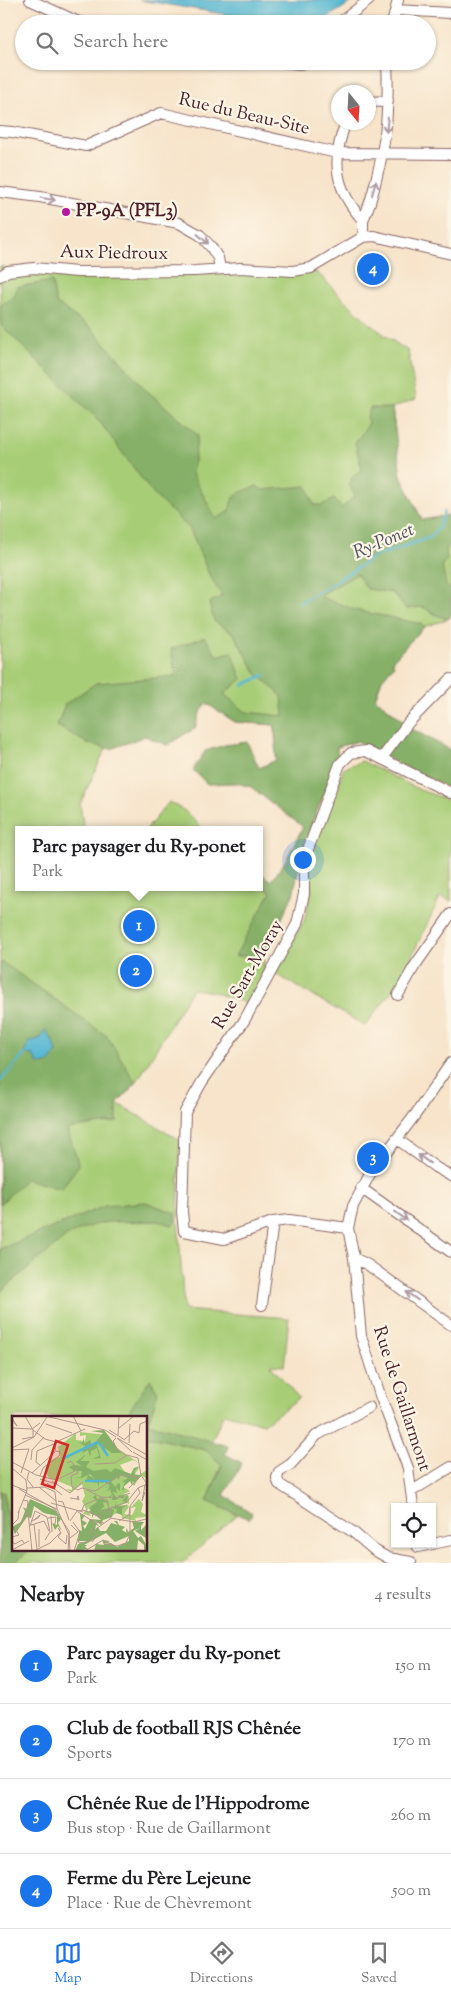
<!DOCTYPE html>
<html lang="en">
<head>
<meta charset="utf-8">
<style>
  :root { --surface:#fff; --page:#f6f6f6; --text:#202124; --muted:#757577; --line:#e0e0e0; --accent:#1a73e8 }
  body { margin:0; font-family:"Sorts Mill Goudy",serif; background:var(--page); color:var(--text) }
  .controls { position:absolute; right:15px; bottom:15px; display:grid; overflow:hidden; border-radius:0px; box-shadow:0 1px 4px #0004 }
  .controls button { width:45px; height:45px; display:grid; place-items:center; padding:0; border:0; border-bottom:1px solid var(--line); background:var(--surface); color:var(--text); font:25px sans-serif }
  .compass { position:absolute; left:331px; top:85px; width:45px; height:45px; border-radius:50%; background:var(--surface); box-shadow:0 1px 4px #0004; rotate:162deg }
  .you { position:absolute; left:302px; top:859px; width:18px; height:18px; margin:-12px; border:4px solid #fff; border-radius:50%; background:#1a73e8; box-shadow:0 0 0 8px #1a73e833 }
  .badge { display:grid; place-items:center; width:32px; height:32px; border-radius:50%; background:var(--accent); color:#fff; font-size:16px; font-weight:700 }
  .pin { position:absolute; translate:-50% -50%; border:2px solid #fff; box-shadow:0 1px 5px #0006 }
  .popup { position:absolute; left:15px; top:826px; width:248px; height:65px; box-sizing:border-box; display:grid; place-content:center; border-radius:0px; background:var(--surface); filter:drop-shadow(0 1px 4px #0005); font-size:16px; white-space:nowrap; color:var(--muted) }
  .popup b { font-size:19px; color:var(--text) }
  .popup::after { content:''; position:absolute; left:50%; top:100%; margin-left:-10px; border:10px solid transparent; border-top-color:var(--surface) }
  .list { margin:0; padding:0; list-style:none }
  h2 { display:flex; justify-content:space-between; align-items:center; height:65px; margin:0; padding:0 20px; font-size:21px }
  h2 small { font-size:16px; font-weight:400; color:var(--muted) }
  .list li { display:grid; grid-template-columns:32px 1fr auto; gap:15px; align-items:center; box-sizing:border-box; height:75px; padding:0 20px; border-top:1px solid var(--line) }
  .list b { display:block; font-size:19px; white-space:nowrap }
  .list p { margin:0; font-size:16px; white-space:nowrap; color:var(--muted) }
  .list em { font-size:16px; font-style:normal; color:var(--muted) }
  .icon { flex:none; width:28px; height:28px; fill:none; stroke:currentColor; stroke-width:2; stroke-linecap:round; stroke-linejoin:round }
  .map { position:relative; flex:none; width:451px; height:1563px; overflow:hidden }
  .search { position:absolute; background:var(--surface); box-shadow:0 1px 4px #0004; left:15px; right:15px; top:15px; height:55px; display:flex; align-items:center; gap:12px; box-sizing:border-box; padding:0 18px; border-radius:28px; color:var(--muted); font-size:19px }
  .sheet { height:365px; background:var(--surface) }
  nav { display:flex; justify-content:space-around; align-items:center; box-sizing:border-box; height:70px; border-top:1px solid var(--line); background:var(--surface); font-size:14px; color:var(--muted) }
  nav a { display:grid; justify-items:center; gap:2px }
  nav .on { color:var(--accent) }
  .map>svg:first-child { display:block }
</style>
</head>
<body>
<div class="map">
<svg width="451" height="1563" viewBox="0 0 451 1563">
  <rect width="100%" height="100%" fill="#fcf5e5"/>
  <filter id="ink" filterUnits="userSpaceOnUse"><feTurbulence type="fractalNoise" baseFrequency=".02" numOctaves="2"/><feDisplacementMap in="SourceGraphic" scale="10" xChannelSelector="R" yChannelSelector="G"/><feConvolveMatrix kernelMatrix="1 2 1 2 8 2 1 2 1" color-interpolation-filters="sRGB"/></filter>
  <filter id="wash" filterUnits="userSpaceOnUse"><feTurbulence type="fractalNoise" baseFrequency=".0096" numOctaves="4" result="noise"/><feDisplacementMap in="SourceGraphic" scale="20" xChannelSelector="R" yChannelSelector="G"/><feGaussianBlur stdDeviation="1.12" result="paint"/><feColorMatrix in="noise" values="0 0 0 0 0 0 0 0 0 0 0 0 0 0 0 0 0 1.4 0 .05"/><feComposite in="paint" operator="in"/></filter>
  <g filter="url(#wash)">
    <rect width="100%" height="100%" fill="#f7e4cb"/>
    <path fill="#a8cd77" stroke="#797651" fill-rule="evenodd" d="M0,266L21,273H287L317,272C345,302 373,329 408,351L416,399L392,408L401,476L422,520L451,515V615L448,619L424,627L392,661L394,665L382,679L375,698L404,721L378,754L358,741L337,747L277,795L275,725L235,722L206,703L199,715L195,728L167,745L145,736L106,748L80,804L84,830H19V887H259V872L270,882L285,862L338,761L305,840L293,894L264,957V971L249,1004L213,992L192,989L136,1083L117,1103L180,1140L178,1219L184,1310L289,1318L284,1366L270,1365L299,1398L264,1424L224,1413L211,1442L228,1446L208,1501L237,1515L182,1563H0ZM14,1417H146V1549H14Z
      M362,761L420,790L451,801V901L440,897L401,979L365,1026L274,973L304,921L311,893L307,864L344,768Z
      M169,802L185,811L204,830H146Z"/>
    <path fill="#86b068" stroke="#68684a" d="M52,281L56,303L92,329L145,389L198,435L192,474L216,519L230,511C230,493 242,492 257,486L262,490L307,486L314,505H322L334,499L342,508L355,495L349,484L355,474L362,470L355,443L368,425L367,417L370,408H392L401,476L422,520L451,515V546L446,549L447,560L442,565L446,585L451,590V615L448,619L436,615L423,607L406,609L393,593L367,589L357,574L319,596L355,610L421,624L424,627L392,661L394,665L382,679L375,698L412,729L451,750V789L378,754L358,741L337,747L338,761L305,840L293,894L264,957L235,956L271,892L259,884V872L271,881L285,862L303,827L251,787L237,783L207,784L193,770L205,751L225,745L247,742L259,768L276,760L275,725L235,722L206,703L199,715L195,728L167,745L145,736L111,749L87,743L57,726L65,704L96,683L176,676L171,649L205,637L217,656L231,652L242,679L224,694L246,712L284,716L282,696L257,674L233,633L214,621L209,603L222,596L208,572L190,529L153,494L99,421L0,324V305L14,297L17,287Z
      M2,962L107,1036L136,1083L117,1103V1122L67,1129L79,1165L61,1189L26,1179L0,1204V966Z
      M146,1202L175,1213L176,1221L173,1225L157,1221L108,1222L93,1225L68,1235L0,1292V1249L105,1206Z
      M150,1379L158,1392L148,1423L228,1446L225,1454L242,1463L224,1495L252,1513L249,1519L207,1501L222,1465L205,1450L146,1436V1417H125Z
      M0,1492H4L8,1527L14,1533V1549H31L14,1563H0Z"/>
    <path fill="#54b7d2" stroke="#4f6b7e" d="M139,0H355L325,19L230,15Z
      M45,1030H47C48,1038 56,1041 57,1054L53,1056L51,1062L42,1065L37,1063L33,1055L24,1054L29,1042L41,1038Z"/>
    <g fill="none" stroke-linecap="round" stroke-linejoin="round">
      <path stroke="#54b7d2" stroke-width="2.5" d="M299,603L332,584L374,557L431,537L439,527L444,512
        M243,685L265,675
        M0,1081L26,1053"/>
    </g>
  </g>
  <g filter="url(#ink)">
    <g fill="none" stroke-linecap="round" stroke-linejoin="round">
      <g stroke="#876463" stroke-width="12">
        <path id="minor" d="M30,0L83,24
          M396,10L451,13
          M338,24L369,0
          M392,24L398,0
          M271,61L300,64L310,61
          M368,102L388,101
          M346,122C331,160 335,190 363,220V237
          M0,131L12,132L86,146L161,113L337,153L451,154
          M0,192L40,197L179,223L200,235L211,247L218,258L220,269
          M363,220C369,207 373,194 376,180C387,139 389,104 387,61
          M0,276L8,271L34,268L77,272L195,271L240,268L293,271L311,268L363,237L374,236L451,254
          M382,758L408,723L451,679
          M398,995L414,967L451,914
          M397,1139L435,1167L451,1176
          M361,1188L451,1252
          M348,1228L289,1220L273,1222L224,1239L184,1231L182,1212L185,1112L202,1082L244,1021L297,924L304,894V860L340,764L351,753L366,751L451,793
          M354,1258L368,1265L451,1325
          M262,1305L273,1222
          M369,1407L317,1435L291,1464L279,1472L277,1478L279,1484L353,1532L374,1550L388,1558L411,1562
          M412,1491L451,1467
          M413,1507L408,1468L381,1398L361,1336L354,1258L348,1228L353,1206L370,1174L415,1115L451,1063
          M418,1547L451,1540"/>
      </g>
      <use href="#minor" stroke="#fff" stroke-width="10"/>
    </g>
    <defs><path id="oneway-shaft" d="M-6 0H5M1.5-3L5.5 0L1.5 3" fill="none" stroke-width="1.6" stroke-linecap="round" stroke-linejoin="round" transform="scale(1.25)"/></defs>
    <g stroke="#ae9aa0">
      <use href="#oneway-shaft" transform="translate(387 125) rotate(96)"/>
      <use href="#oneway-shaft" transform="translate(374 188) rotate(-75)"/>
      <use href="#oneway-shaft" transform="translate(48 199) rotate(10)"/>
      <use href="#oneway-shaft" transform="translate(203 239) rotate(42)"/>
      <use href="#oneway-shaft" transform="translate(424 1159) rotate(-144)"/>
      <use href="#oneway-shaft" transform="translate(401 1216) rotate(36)"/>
      <use href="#oneway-shaft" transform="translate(412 1296) rotate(-144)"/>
    </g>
  </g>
  <circle fill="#b5179e" stroke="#fcf5e5" stroke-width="2" cx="66" cy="212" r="5"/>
  <g text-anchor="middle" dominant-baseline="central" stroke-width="4.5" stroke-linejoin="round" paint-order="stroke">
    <g font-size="18" fill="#4a1f2b" stroke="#fcf5e5">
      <text transform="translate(244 115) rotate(13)">Rue du Beau-Site</text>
      <text transform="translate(114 254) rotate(1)">Aux Piedroux</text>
      <text transform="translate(249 975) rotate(-60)">Rue Sart-Moray</text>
      <text transform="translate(401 1399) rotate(72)">Rue de Gaillarmont</text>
    </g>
    <g font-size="18" font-weight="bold" fill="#4a1f2b" stroke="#fcf5e5" text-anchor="start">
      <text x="76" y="212">PP-9A (PFL3)</text>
    </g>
    <g font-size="19" font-style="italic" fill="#4e5465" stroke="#fcf5e5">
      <text transform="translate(384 542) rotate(-23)">Ry-Ponet</text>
    </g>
  </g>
  <g transform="translate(12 1416)">
    <rect width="135" height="135" fill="#f7e4cb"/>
    <path d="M68,16L96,19L105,32L127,47L121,44L108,49L113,56L119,58L122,52H127L123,58L127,59L135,54V63L129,59L122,70L118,65L111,71L118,75L112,78L117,80V88L115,87L103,91L106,94L110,91L109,94L115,88L117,91L112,98L120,99L124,91L118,92L127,83L131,88L129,96L135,99L133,101L123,102L124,105L110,102L109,94L100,100V92L95,95L98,102L78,95L77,91L75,94L79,100L71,98L74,93L70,85L73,80L70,68L59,76L54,73L60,74V71L36,61L33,53L39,47L36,45L48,41L46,31L64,17V24L73,25L74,19L68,20Z" fill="#a8cd77"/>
    <path d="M92,14L109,37H100L93,32L96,41L88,28L85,29L89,42L80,43L87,40L85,32L79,35L78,41L76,34L70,37L73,30L66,26L70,27L72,22V28L78,24L80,30L91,17L79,15ZM73,39V40L68,45H78L74,51L82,55L94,53L99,56L103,52L119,58L122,52L128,50L122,55L123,59H129L123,66L120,65V69L118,65L112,70V74H110L113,66H110L116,62L108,59L107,64L105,61L99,66L104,71L105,68L108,67V75L104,72L105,77L100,76L105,82L107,79L112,80V81L116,79L115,86L110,85L115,80L110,83L108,81L104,84H100L101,78L99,81H96L100,79L98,73L94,76L98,70L93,72L98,69L93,67L94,63L91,67L87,66V73L86,67L74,65L76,59L83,63L78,58L70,62L62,61H69L70,55H62L57,51L61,49L56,48L70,50L64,46ZM84,79L85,84L90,82L97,87L95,90L96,87L91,86L92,91L88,94L103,91V85L104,90L115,89L110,93V99L104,97L105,93L99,92L102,94L100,101L91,104L89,109L82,104L87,110L84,109L83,114L86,111L88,115H94L99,107L106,109L102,105H105L107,109L113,111L110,114L115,117L114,115L115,112L116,116L122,112L120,105L132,106L129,110V114L135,108V127L134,122L123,115L128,112L121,115L126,122L129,120L135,130V135H132V129L126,124L125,135H82L84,128L92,129L90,124L98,125L92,128L99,127L105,131L117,125V120L103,126L94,117L72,129H75L73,131L76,133L63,135L66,128L75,125H66L67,114L70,115L68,98L73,99L70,104L75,107L71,110L73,113L78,103L89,104L82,98L80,102V98L76,95H79L78,92L74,94L85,86L81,81ZM18,83L43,94L49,103L46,107L50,115L46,110L43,114L40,107L45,109V100L32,97L22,90L19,102L15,101L3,118L0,111L9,106L13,95L11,91L14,93Z" fill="#86b068"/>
    <path fill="none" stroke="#54b7d2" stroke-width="2.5" d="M87,27L96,40M50,43L86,26M73,65H97"/>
    <path fill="none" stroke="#b2958b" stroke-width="1" d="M13,0L21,14L33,23L44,26M33,0L93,14L104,21M61,0L69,15M0,2L5,10L0,4M34,8L60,17M0,12L20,13L28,7M107,12L122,0M97,14L113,24M106,19L107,0M104,22L101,25L105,33L115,40M105,22L120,36M105,22L135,39M10,23L21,21V14M113,23L122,15L127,17L128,8L135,5M44,26L73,13M117,27L118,8M0,32L22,21L35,1M0,34L17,33M25,35L44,27M25,35L24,46L28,49M121,36L135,44M126,42L129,59L135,68M19,44L20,34L32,21M0,46L24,59L44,64L65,54M55,47L59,45L64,52L66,57L59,60L60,71L66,74L70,72L83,75L109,59L127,61M83,48L103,47L115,39L126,42M0,52L14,64L15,75L6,97M17,56L15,63L21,71M9,57L17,33M20,57L43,36L44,26M28,60L31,52L47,40L48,36L44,35M28,63L44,68M40,65L58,77M35,67L50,79M0,69L15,75M133,69L130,85L133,76M27,71L44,85M15,72L33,71L43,76L45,93L57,119L56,135M117,72L129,60M7,73L43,93L57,115L58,135M75,74L95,84L97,92M58,77L71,66M13,79L45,93M58,82L65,83L66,80L67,84L65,83M46,85L51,86L57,104M39,87L71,96M70,94L72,89L90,81L105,82L118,77M16,96L20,135M66,96L82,106L92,107M39,100L40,116M36,102L44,101L43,108M98,102L122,106L134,103M19,105H20L26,102L27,101L28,99L22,104M58,105L65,95L71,94L88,101L93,94L115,86L126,72L135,68M107,105L117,99L118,91M61,106L68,116L62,135M1,108L6,103L7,95M22,108L25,133M19,109L32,105L37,115M18,110L23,95L35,101L38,116L33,124M135,110L132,116L135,124M48,114L46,112L49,117L46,121L54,128L55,119M77,118L98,103L99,92M0,121L7,119L4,114L15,96L16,85L11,84M58,122L66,116L59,109M66,123L67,127L75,126L86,118L80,126M0,126L3,128L10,124L12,127M27,131V113M0,134L17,125M22,135L38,127L49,116M73,135L91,124L101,129M84,135L94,128L105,130L114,127L118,118V90L128,77L126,72"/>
    <path fill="#d62828" fill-opacity="0.15" stroke="#d62828" stroke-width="2.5" d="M44,25L56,29L42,72L30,68Z"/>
    <rect width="135" height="135" fill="none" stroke="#4a1f2b" stroke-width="2.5"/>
  </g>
</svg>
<div class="controls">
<button><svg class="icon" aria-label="locate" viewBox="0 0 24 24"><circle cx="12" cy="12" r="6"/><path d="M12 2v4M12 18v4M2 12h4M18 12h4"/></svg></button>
</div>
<svg class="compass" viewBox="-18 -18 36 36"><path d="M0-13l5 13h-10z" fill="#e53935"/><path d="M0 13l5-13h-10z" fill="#757577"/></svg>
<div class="you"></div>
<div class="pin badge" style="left:139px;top:926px">1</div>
<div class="popup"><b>Parc paysager du Ry-ponet</b>Park</div>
<div class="pin badge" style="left:136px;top:971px">2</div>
<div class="pin badge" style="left:373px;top:1158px">3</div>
<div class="pin badge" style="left:373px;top:269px">4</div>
<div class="search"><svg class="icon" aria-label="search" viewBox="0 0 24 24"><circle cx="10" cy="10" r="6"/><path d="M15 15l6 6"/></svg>Search here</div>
</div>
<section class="sheet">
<h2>Nearby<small>4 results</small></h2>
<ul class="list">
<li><span class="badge">1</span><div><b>Parc paysager du Ry-ponet</b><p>Park</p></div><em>150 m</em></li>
<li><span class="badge">2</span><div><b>Club de football RJS Chênée</b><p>Sports</p></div><em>170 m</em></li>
<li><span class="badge">3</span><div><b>Chênée Rue de l'Hippodrome</b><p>Bus stop · Rue de Gaillarmont</p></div><em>260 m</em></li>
<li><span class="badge">4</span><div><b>Ferme du Père Lejeune</b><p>Place · Rue de Chèvremont</p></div><em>500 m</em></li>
</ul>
</section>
<nav>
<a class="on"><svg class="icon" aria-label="map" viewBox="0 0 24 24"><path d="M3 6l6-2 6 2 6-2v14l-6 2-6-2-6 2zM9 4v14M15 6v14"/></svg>Map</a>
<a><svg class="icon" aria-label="directions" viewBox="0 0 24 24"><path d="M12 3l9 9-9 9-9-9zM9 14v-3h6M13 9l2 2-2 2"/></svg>Directions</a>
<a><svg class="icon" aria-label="saved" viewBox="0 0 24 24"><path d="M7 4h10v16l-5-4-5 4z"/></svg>Saved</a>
</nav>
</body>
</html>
